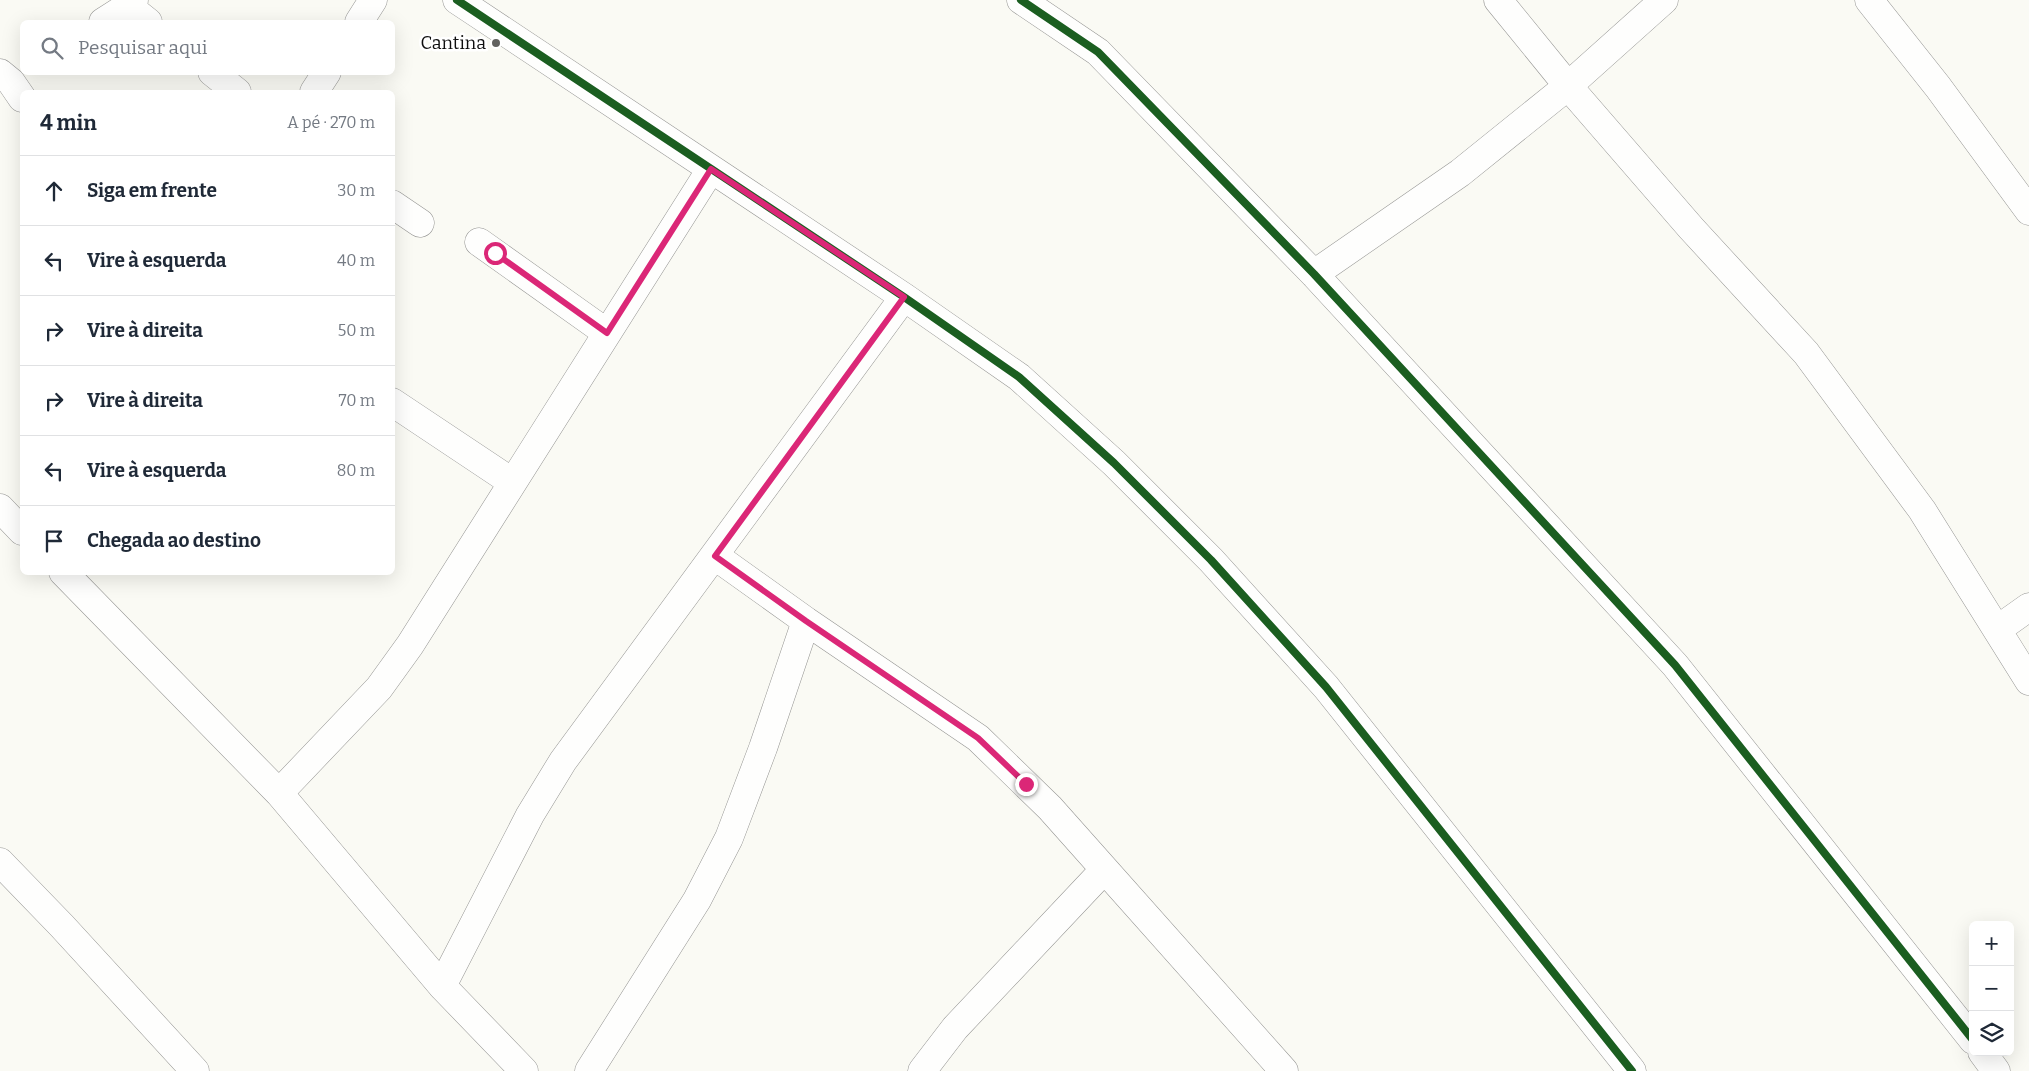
<!DOCTYPE html>
<html lang="pt">
<head>
<meta charset="utf-8">
<style>
  :root { --surface:#fff; --page:#f2f2f3; --text:#1f2937; --muted:#747a83; --line:#e0e1e3 }
  body { margin:0; font-family:Bitter,serif; background:var(--page); color:var(--text) }
  .controls { position:absolute; right:15px; bottom:15px; display:grid; overflow:hidden; border-radius:8px; box-shadow:0 5px 20px #0002 }
  .controls button { width:45px; height:45px; display:grid; place-items:center; padding:0; border:0; border-bottom:1px solid var(--line); background:var(--surface); color:var(--text); font:25px sans-serif }
  .stop { position:absolute; width:15px; height:15px; margin:-11px; border:4px solid #db2777; border-radius:50%; background:#fff }
  .stop.end { background:#db2777; border-color:#fff; box-shadow:0 1px 5px #0008 }
  .list { margin:0; padding:0; list-style:none }
  h2 { display:flex; justify-content:space-between; align-items:center; height:65px; margin:0; padding:0 20px; font-size:21px }
  h2 small { font-size:16px; font-weight:400; color:var(--muted) }
  .list li { display:grid; grid-template-columns:32px 1fr auto; gap:15px; align-items:center; box-sizing:border-box; height:70px; padding:0 20px; border-top:1px solid var(--line) }
  .list b { display:block; font-size:19px; white-space:nowrap }
  .list em { font-size:16px; font-style:normal; color:var(--muted) }
  .icon { flex:none; width:28px; height:28px; fill:none; stroke:currentColor; stroke-width:2; stroke-linecap:round; stroke-linejoin:round }
  .map { position:relative; flex:none; width:2029px; height:1071px; overflow:hidden }
  .search { position:absolute; background:var(--surface); box-shadow:0 5px 20px #0002; left:20px; top:20px; width:375px; height:55px; display:flex; align-items:center; gap:12px; box-sizing:border-box; padding:0 18px; border-radius:8px; color:var(--muted); font-size:19px }
  .panel { position:absolute; background:var(--surface); box-shadow:0 5px 20px #0002; left:20px; top:90px; width:375px; height:485px; border-radius:8px }
  .map>svg:first-child { display:block }
</style>
</head>
<body>
<div class="map">
<svg width="2029" height="1071" viewBox="0 0 2029 1071">
  <rect width="100%" height="100%" fill="#fafaf4"/>
  <g fill="none" stroke-linecap="round" stroke-linejoin="round">
    <g stroke="#949492" stroke-width="29">
      <path id="minor" d="M457,0L904,297L1019,377L1114,463L1211,560L1326,687L1632,1071
        M1021,0L1098,52L1314,274L1675,665L1973,1040
        M1498,0L1568,86L1691,228L1806,353L1922,510L2029,681
        M1869,0L1938,87L2029,211
        M128,6L148,22
        M103,22L128,6L134,0
        M359,22L373,0
        M212,72L237,92
        M0,73L11,82L22,98
        M314,92L327,72
        M392,204L420,223
        M479,242L607,333
        M1314,274L1460,173L1568,86L1664,0
        M392,402L512,482
        M0,508L22,531
        M715,556L806,621L978,738L1050,808L1284,1071
        M63,572L279,793L442,986L524,1071
        M1998,629L2029,607
        M279,793L379,688L410,645L711,169
        M0,862L62,926L195,1071
        M442,986L530,815L563,761L904,297
        M1982,1052L1996,1071
        M589,1071L697,900L729,838L763,748L806,621
        M922,1071L955,1028L1104,870"/>
    </g>
    <use href="#minor" stroke="#fefefd" stroke-width="28"/>
    <g stroke="#fff" stroke-width="11">
      <path id="cycleway" d="M457,0L904,297L1019,377L1114,463L1211,560L1326,687L1632,1071
        M1021,0L1098,52L1314,274L1675,665L1973,1040"/>
    </g>
    <use href="#cycleway" stroke="#1b5e20" stroke-width="8"/>
  </g>
  <g fill="none" stroke-linecap="round" stroke-linejoin="round">
    <path stroke="#db2777" stroke-width="6" d="M495,253L607,333L711,169L904,297L715,556L806,621L978,738L1026,784"/>
  </g>
  <circle fill="#61615e" stroke="#fff" stroke-width="2" cx="496" cy="43" r="5"/>
  <g text-anchor="middle" dominant-baseline="central" stroke-width="5" stroke-linejoin="round" paint-order="stroke">
    <g font-size="18" fill="#0e0e0e" stroke="#fff" text-anchor="end">
      <text x="486" y="43">Cantina</text>
    </g>
  </g>
</svg>
<div class="controls">
<button>+</button>
<button>−</button>
<button><svg class="icon" aria-label="layers" viewBox="0 0 24 24"><path d="M12 4l9 5-9 5-9-5zM3 14l9 5 9-5"/></svg></button>
</div>
<div class="stop" style="left:495px;top:253px"></div>
<div class="stop end" style="left:1026px;top:784px"></div>
<div class="search"><svg class="icon" aria-label="search" viewBox="0 0 24 24"><circle cx="10" cy="10" r="6"/><path d="M15 15l6 6"/></svg>Pesquisar aqui</div>
<section class="panel">
<h2>4 min<small>A pé · 270 m</small></h2>
<ul class="list">
<li><svg class="icon" aria-label="ahead" viewBox="0 0 24 24"><path d="M12 20V5M6 11l6-6 6 6"/></svg><div><b>Siga em frente</b></div><em>30 m</em></li>
<li><svg class="icon" aria-label="left" viewBox="0 0 24 24"><path d="M17 20v-9H6M10 6l-5 5 5 5"/></svg><div><b>Vire à esquerda</b></div><em>40 m</em></li>
<li><svg class="icon" aria-label="right" viewBox="0 0 24 24"><path d="M7 20v-9h11M14 6l5 5-5 5"/></svg><div><b>Vire à direita</b></div><em>50 m</em></li>
<li><svg class="icon" aria-label="right" viewBox="0 0 24 24"><path d="M7 20v-9h11M14 6l5 5-5 5"/></svg><div><b>Vire à direita</b></div><em>70 m</em></li>
<li><svg class="icon" aria-label="left" viewBox="0 0 24 24"><path d="M17 20v-9H6M10 6l-5 5 5 5"/></svg><div><b>Vire à esquerda</b></div><em>80 m</em></li>
<li><svg class="icon" aria-label="arrive" viewBox="0 0 24 24"><path d="M6 21V4h12l-3 4 3 4H6"/></svg><div><b>Chegada ao destino</b></div></li>
</ul>
</section>
</div>
</body>
</html>
